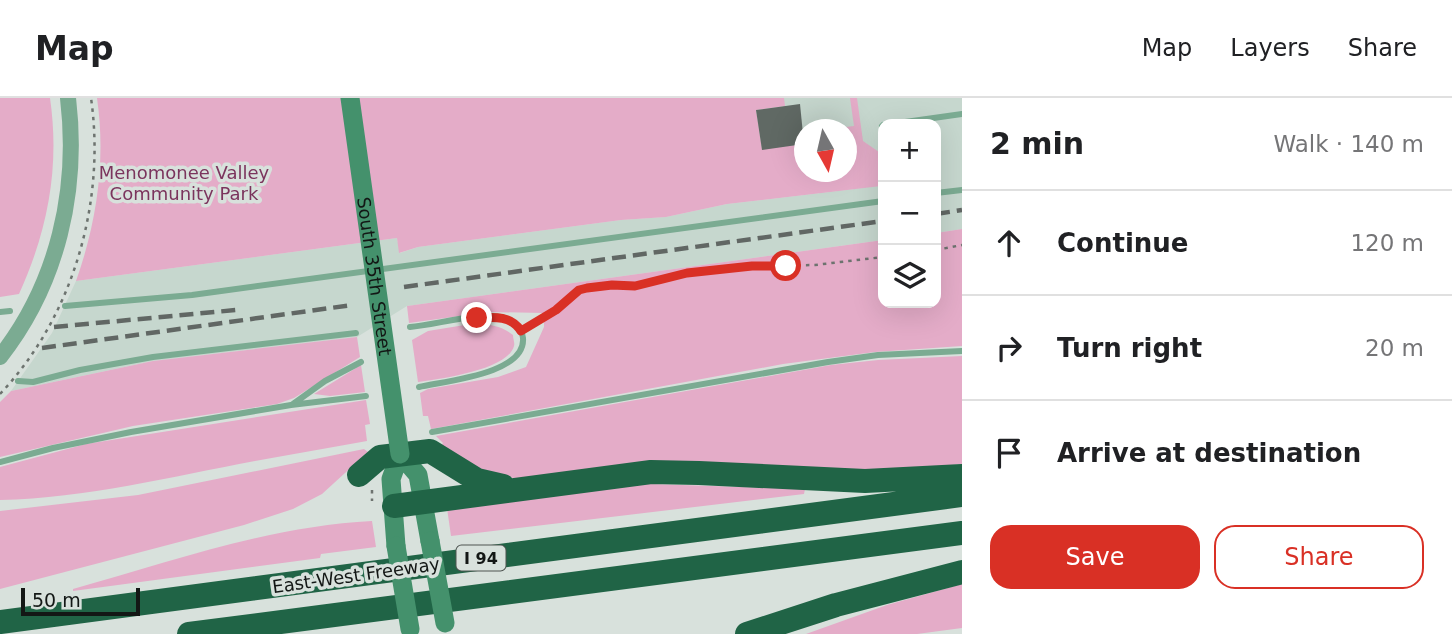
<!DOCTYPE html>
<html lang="en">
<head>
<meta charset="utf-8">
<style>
  :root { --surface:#fff; --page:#f6f6f6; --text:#202124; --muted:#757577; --line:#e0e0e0; --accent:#d93025 }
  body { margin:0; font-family:"DejaVu Sans",sans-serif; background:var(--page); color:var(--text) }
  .controls { position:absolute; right:21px; top:21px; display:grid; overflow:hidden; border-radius:14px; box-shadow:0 7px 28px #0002 }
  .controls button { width:63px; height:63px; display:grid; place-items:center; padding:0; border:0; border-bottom:2px solid var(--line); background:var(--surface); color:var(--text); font:35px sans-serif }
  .compass { position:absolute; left:794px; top:21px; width:63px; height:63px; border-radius:50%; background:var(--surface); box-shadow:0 7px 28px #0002; rotate:172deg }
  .scale { position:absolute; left:21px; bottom:18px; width:119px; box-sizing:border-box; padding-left:7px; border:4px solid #131715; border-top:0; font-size:19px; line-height:24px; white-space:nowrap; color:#131715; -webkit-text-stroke:5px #d8e1dc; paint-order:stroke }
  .stop { position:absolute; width:21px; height:21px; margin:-16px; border:5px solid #d93025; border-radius:50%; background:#fff }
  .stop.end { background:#d93025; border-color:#fff; box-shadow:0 2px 7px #0008 }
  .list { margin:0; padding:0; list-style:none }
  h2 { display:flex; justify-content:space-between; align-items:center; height:91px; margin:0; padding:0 28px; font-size:30px }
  h2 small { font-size:23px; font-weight:400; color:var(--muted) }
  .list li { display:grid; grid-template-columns:46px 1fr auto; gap:21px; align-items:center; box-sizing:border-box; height:105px; padding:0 28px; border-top:2px solid var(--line) }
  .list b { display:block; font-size:26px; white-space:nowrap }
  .list em { font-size:23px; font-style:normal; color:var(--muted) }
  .actions { display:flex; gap:14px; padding:21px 28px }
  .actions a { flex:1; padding:16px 0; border:2px solid var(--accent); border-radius:21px; text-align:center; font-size:24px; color:var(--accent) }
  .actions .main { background:var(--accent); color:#fff }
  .icon { flex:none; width:38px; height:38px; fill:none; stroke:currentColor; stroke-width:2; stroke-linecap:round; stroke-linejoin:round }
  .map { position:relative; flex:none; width:962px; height:536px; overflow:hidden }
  header { display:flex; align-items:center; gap:42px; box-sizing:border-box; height:98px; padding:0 35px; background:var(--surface); border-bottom:2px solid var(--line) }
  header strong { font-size:33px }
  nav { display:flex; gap:38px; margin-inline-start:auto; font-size:24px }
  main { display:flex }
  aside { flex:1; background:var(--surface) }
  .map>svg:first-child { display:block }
</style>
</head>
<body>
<header>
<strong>Map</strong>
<nav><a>Map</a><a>Layers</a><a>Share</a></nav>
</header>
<main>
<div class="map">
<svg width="962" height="536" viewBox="0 0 962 536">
  <rect width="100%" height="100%" fill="#d8e1dc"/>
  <path fill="#c6d7ce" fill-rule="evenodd" d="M596,0H962V131L936,135V26H883V142L407,208L357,239L153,263L11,293L52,235L76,183L397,140L400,155L418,149L621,122L666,119L727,106L880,88L611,119ZM804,32H846V74H804Z"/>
  <path fill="#e4acc8" d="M0,0H50C60,69 48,132 19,196L0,199Z
    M97,0H784L785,8L756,12L762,51L804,46V74H827L828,79L837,77L835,74H846V32L829,31L854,28L850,0H857L863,43L879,54H883V83L881,88L727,106L666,119L621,122L418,149L399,155L397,140L76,183C97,124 106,62 97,0Z
    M962,131V248L875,254L783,266L431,331L428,318H423L420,295L428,291L498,279L526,269L544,229V215L489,214L409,225L407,208L883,142V205H936V135Z
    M477,225C491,227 502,228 513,237C513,241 515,245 514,248C508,272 439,281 418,284L412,242L428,233Z
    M357,239L360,259L294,300L277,306L133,328L0,359V304L11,293L153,263Z
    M962,258V366L903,372L519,381L482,374L441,348L443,345L436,338L831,267L878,262Z
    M361,267L365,294L330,298L314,296Z
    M366,302L370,326L365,327L367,343C330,350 292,356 255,363C170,379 87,400 0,402V369L86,346Z
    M364,351L368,354L322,396L293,411L244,427L0,491V413L138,397Z
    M622,385L805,391L804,396L451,438L447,410Z
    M372,423L376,449L321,456L320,460L73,493V491C170,464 270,428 372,423Z
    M962,486V530L917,536H806L887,507Z"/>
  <path fill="#606964" d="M800,6L804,46L762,52L756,12Z"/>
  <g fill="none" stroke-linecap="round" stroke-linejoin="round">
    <path stroke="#6d736f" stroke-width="2.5" stroke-dasharray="3.5 5" stroke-linecap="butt" d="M936,152L962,147
      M531,227L556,212L579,192L587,190L612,187L635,188L686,175L752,168L815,167L883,159
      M372,392V403"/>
    <path stroke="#7bab92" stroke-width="6" d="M891,26L962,16
      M882,28L883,27
      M936,95L962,92
      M65,208L192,197L883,103
      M0,214L10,213
      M410,229C435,227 478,214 501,219C512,222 522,229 523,240C526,276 445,283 419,289
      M18,283L33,284L80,272L153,259L356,235
      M293,306L325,283L361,264
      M432,334L828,264L878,257L962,253
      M0,364L53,350L131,334L291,307L366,298"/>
    <path stroke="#44916c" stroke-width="19" d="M396,448L391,381L400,356L418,377L430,443"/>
    <path stroke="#206446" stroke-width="24" d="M359,377L380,359L430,353L477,382L503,388
      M394,408L651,374L699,375L865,383L962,378
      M0,524L962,397
      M189,536L962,435
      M747,536L836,507L962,474"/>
    <path stroke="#616764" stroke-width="4.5" stroke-dasharray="14 7" stroke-linecap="butt" d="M936,116L962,112
      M404,189L883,123
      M54,229L236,212
      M42,250L352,207"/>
    <path stroke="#6d736f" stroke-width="2.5" stroke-dasharray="3.5 5" stroke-linecap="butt" d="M0,296C73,219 106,104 91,0"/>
    <path stroke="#7bab92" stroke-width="16" d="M0,259C58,185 79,92 68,0"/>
    <g stroke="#44916c" stroke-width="19">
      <path id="s1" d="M350,0L400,356"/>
      <path d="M430,443L445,525"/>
      <path d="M396,448L410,531"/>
    </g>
  </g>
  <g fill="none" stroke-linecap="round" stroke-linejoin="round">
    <path stroke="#d93025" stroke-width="9" d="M477,220C493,219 511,217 521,233L556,212L579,192L587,190L612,187L635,188L687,175L752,168H786"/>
  </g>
  <g text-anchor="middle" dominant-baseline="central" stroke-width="7" stroke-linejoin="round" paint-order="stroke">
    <rect fill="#d8e1dc" stroke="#4e5451" stroke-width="2" x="456.5" y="447.5" width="49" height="25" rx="5"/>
    <g font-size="16" font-weight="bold" fill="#131715">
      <text x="481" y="460">I 94</text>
    </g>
    <g font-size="18" fill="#7b345d" stroke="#d8e1dc">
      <text x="184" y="74">Menomonee Valley<tspan x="184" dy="21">Community Park</tspan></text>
    </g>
    <g font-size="18" fill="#131715" stroke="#d8e1dc">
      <text stroke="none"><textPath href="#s1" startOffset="180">South 35th Street</textPath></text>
      <text transform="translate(356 477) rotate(-8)">East-West Freeway</text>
    </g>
  </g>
</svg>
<div class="controls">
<button>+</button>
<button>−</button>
<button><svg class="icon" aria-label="layers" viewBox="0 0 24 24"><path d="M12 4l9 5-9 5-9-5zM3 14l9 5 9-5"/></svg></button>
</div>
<svg class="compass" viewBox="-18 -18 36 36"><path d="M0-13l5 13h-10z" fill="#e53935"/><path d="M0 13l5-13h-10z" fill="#757577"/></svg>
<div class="scale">50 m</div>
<div class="stop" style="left:786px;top:168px"></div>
<div class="stop end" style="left:477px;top:220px"></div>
</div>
<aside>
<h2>2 min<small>Walk · 140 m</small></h2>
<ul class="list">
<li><svg class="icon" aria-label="ahead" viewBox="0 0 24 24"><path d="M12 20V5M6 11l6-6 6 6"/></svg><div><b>Continue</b></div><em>120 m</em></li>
<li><svg class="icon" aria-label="right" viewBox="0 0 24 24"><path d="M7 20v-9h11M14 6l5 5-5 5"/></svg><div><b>Turn right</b></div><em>20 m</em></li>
<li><svg class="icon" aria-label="arrive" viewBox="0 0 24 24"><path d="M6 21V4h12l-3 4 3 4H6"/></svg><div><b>Arrive at destination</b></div></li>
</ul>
<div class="actions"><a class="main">Save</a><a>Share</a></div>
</aside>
</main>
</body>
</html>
